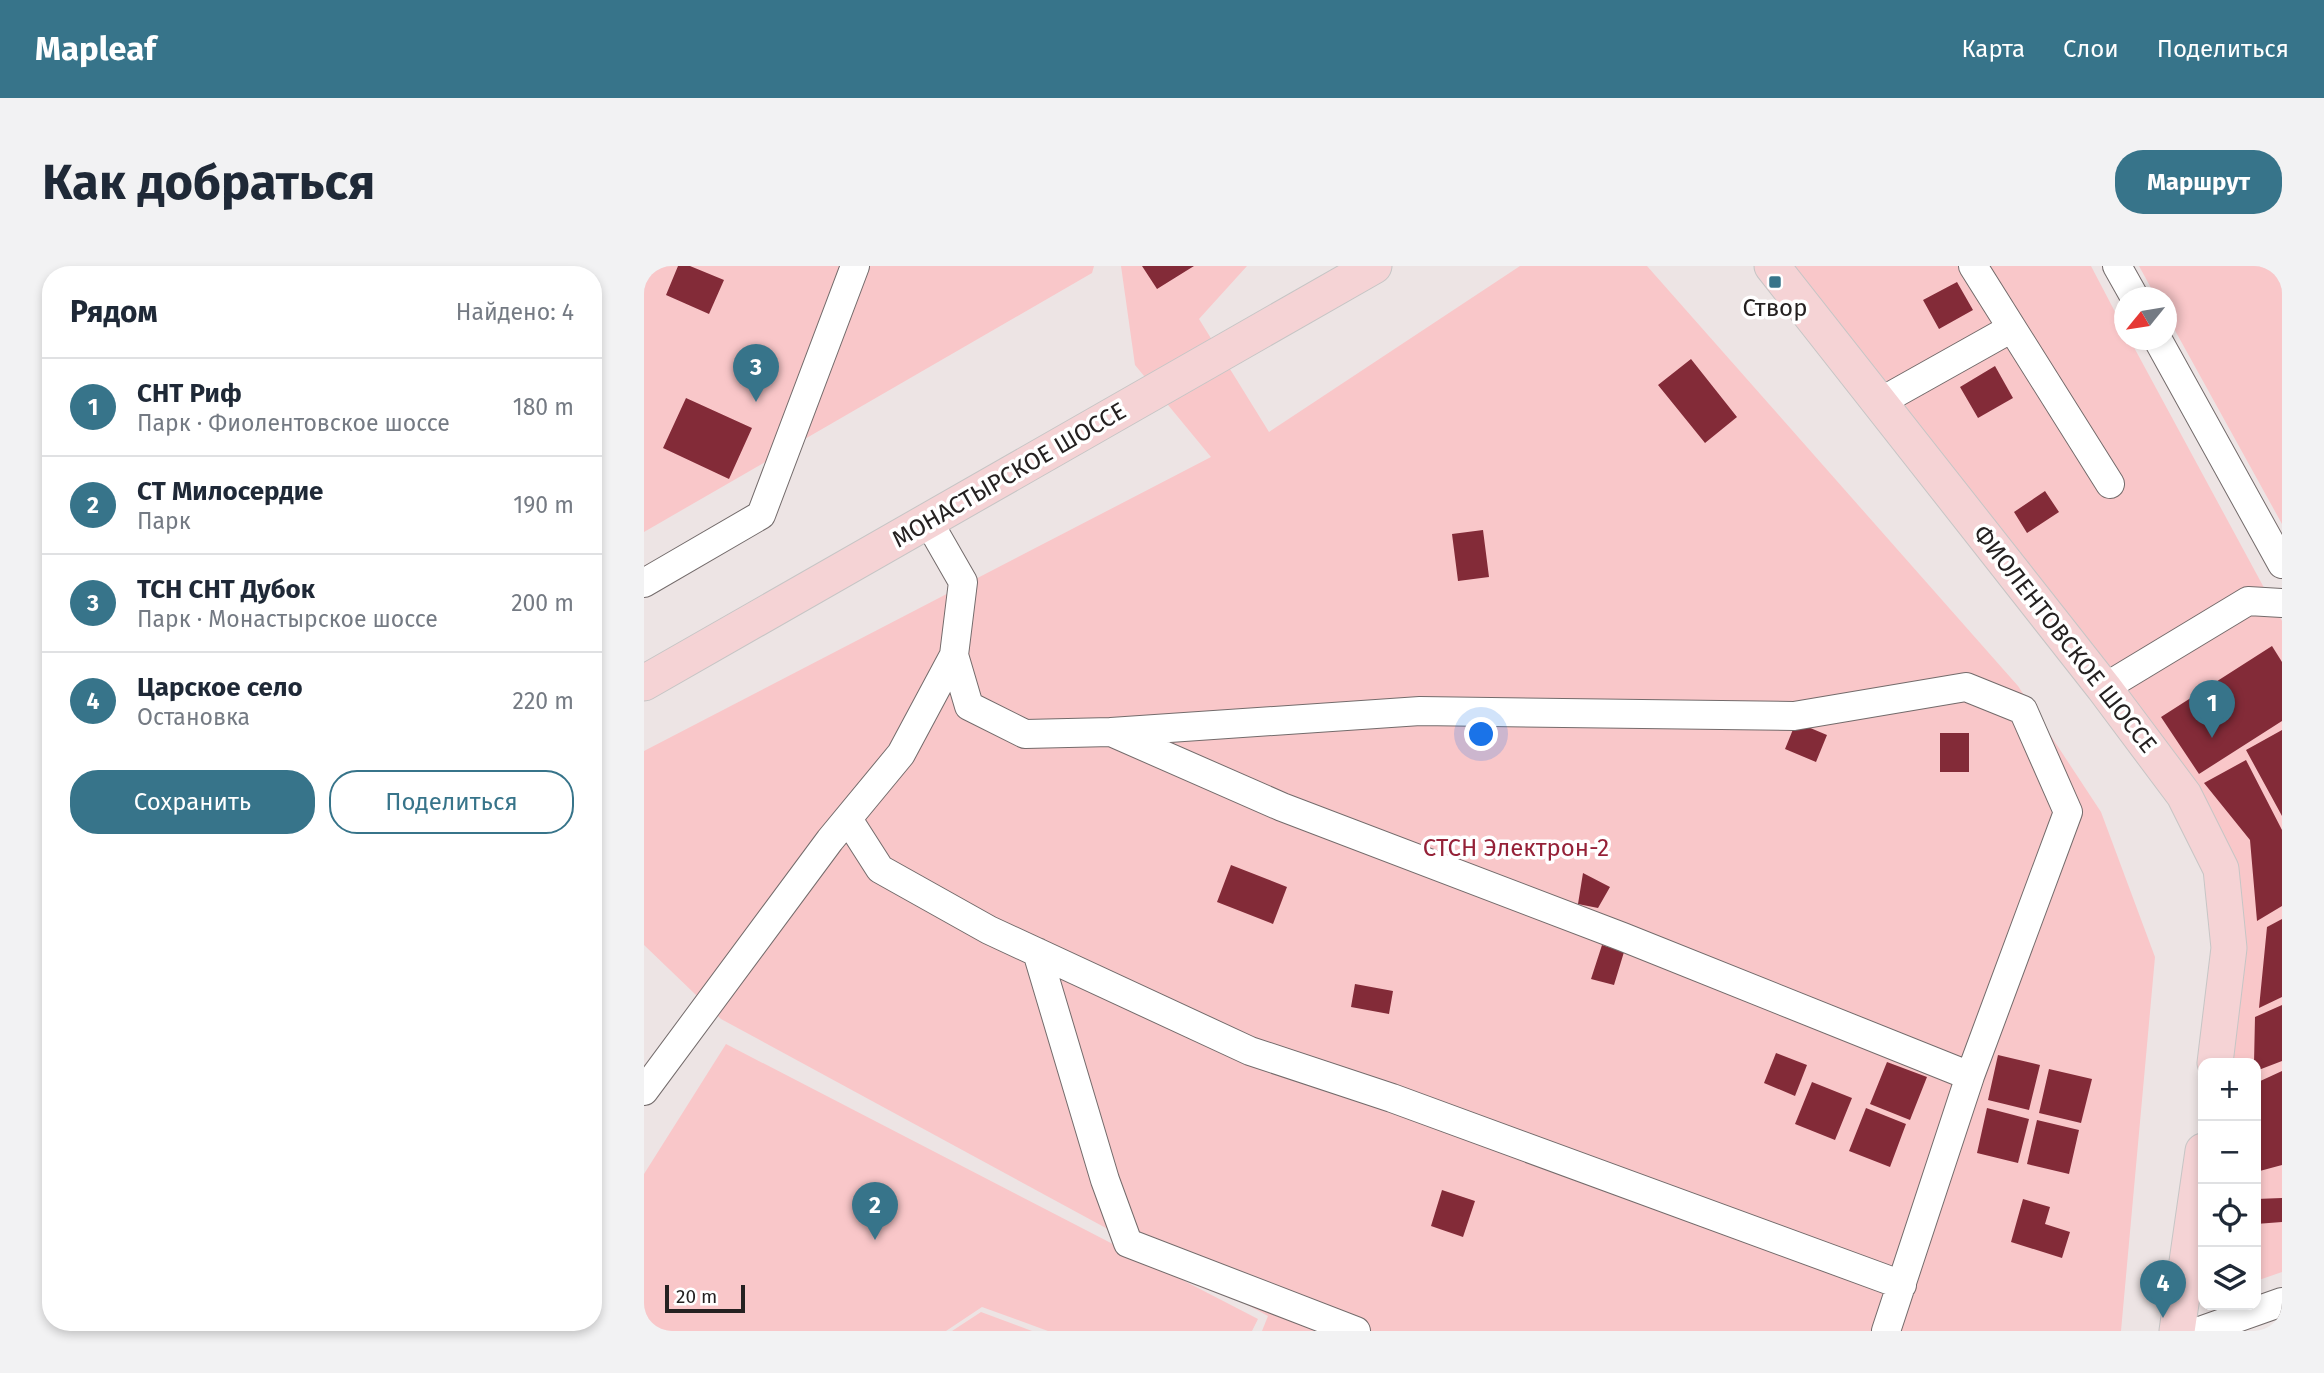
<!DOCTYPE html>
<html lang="ru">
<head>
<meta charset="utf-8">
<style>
  :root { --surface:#fff; --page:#f2f2f3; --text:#1f2937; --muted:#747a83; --line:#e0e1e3; --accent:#37748a }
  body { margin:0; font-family:"Fira Sans",sans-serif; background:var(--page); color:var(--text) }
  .controls { position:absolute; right:21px; bottom:21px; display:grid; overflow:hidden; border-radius:14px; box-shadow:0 4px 10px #0003 }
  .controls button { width:63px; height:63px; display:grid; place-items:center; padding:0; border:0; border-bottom:2px solid var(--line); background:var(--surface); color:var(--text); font:35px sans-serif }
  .compass { position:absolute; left:1470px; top:21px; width:63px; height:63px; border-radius:50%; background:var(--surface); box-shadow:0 4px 10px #0003; rotate:240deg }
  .scale { position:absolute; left:21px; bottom:18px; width:80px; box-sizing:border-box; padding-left:7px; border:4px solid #252121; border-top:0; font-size:19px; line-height:24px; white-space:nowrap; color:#252121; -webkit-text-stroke:5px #fff; paint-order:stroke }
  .you { position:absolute; left:838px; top:469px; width:24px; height:24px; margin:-18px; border:5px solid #fff; border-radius:50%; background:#1a73e8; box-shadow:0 0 0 10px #1a73e833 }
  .badge { display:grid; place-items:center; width:46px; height:46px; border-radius:50%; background:var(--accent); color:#fff; font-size:23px; font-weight:700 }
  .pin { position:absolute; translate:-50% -58px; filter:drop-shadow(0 2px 4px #0008) }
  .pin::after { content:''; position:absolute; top:37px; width:24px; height:21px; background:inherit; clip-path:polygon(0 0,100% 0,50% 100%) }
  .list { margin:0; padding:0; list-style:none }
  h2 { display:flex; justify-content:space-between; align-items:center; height:91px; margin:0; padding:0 28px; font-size:30px }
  h2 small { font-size:23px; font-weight:400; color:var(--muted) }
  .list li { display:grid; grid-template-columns:46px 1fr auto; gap:21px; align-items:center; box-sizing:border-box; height:98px; padding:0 28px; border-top:2px solid var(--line) }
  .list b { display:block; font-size:26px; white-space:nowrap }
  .list p { margin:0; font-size:23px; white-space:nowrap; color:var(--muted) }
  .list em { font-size:23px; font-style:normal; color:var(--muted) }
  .actions { display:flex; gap:14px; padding:21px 28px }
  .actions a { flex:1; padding:16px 0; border:2px solid var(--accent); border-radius:28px; text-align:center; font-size:24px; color:var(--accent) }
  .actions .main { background:var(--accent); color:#fff }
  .icon { flex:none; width:38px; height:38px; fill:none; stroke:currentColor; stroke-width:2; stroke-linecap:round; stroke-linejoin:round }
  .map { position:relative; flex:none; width:1638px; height:1065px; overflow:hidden; border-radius:28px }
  header { display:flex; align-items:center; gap:42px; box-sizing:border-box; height:98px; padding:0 35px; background:var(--accent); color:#fff }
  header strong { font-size:33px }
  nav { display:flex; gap:38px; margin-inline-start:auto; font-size:24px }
  .intro { display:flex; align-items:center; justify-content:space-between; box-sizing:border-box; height:168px; padding:0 42px }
  h1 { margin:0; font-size:49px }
  .button { padding:18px 32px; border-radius:28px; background:var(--accent); color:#fff; font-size:24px; font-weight:700 }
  main { display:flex; gap:42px; padding:0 42px }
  aside { flex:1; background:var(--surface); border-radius:28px; box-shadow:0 4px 10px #0003 }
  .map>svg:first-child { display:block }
</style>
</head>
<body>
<header>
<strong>Mapleaf</strong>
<nav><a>Карта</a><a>Слои</a><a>Поделиться</a></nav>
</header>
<div class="intro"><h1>Как добраться</h1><a class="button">Маршрут</a></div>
<main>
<aside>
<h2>Рядом<small>Найдено: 4</small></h2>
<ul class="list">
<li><span class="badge">1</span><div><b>СНТ Риф</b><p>Парк · Фиолентовское шоссе</p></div><em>180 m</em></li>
<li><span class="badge">2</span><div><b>СТ Милосердие</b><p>Парк</p></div><em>190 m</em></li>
<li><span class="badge">3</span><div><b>ТСН СНТ Дубок</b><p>Парк · Монастырское шоссе</p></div><em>200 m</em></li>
<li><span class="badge">4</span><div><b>Царское село</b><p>Остановка</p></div><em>220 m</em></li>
</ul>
<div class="actions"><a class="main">Сохранить</a><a>Поделиться</a></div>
</aside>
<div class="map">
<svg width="1638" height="1065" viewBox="0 0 1638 1065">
  <rect width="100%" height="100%" fill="#ede4e4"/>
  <path fill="#f9c7c9" d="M0,0H450L448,7L0,266Z
    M477,0H603L555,53L625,166L876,0H1003L1374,420L1457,546L1511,691L1477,1065H618L624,1050L77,753L0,679V485L567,191L491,99Z
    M1147,0H1447L1480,63V74H1486L1638,355V1006L1612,1015V797H1578L1585,589Z
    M1495,0H1638V258L1523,50L1522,32L1512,31Z
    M82,778L614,1053L608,1065H404L338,1041L302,1065H0V908Z
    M337,1046L388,1065H308Z"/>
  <path fill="#832b38" d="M34,0H46L80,14L65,48L22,29Z
    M498,0H550L513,23Z
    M1313,16L1329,44L1295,63L1279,34Z
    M1047,93L1093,151L1061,177L1014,119Z
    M1351,100L1369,132L1334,152L1316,121Z
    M42,132L108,162L85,213L19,182Z
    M1401,225L1415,246L1383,267L1370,246Z
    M839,264L845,311L814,315L808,268Z
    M1628,380L1638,396V455L1555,508L1517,451Z
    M1152,456L1183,469L1172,496L1141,483Z
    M1638,464V550L1602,484Z
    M1296,467H1325V506H1296Z
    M1602,494L1638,564V640L1613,655L1606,574L1560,517Z
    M587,599L643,621L629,658L573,636Z
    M939,607L966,621L954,642L934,638Z
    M1638,653V731L1615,742L1623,661Z
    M958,679L980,686L970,719L947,713Z
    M711,718L749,725L745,748L707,741Z
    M1638,739V795L1612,805V797H1610L1611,751Z
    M1132,787L1163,799L1151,830L1120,817Z
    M1354,789L1396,799L1385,844L1344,834Z
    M1243,796L1283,811L1266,854L1226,838Z
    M1405,803L1448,813L1437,857L1395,847Z
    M1638,805V899L1612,906V817Z
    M1168,816L1208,832L1191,874L1151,858Z
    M1222,842L1262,858L1246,901L1205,885Z
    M1343,842L1385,853L1374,897L1333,887Z
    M1393,854L1435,864L1425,908L1383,898Z
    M798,924L831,935L819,971L787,960Z
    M1638,932V956L1612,958V933Z
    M1379,933L1406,941L1401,958L1426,966L1418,992L1367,976Z"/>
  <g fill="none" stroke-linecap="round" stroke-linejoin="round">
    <g stroke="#736b6b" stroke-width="30">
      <path id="minor" d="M1329,0L1466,218
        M1473,0L1491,32
        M1514,74L1638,298
        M1236,136L1368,62
        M0,317L117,249L211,0
        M310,389L325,440L381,468L467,466L638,541L979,671L1326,810
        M1460,422L1604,335L1638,337
        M467,466L776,445L1150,450L1322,421L1379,444L1424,546L1326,810L1242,1065
        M204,553L236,603L345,664L606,785L748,832L1258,1019
        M393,686L461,914L484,977L712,1065
        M0,825L186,574L257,488L310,389L319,316L284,255
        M1556,1065L1638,1036"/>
    </g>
    <g stroke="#c6c5c5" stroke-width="37">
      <path id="major" d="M1128,0L1460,422L1540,529L1577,603L1585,682L1571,797
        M0,417L730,0
        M1533,1065L1559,885"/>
    </g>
    <use href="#minor" stroke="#fff" stroke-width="28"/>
    <use href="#major" stroke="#f5d3d5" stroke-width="35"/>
  </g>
  <rect fill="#37748a" stroke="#fff" stroke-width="2.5" x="1124" y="9" width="14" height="14" rx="3.5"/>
  <g text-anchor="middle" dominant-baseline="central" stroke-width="7" stroke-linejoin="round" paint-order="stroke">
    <g font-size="24" fill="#252121" stroke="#fff">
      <text x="1131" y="42">Створ</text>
    </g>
    <g font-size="24" fill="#252121" stroke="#fff">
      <text transform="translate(365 209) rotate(-30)">МОНАСТЫРСКОЕ ШОССЕ</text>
      <text transform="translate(1421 373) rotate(52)">ФИОЛЕНТОВСКОЕ ШОССЕ</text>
    </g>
    <g font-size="24" fill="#952137" stroke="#fff">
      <text x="872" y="582">СТСН Электрон-2</text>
    </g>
  </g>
</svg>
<div class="controls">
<button>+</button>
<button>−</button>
<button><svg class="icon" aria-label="locate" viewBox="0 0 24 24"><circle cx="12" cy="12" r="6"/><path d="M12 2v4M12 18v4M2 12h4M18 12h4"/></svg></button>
<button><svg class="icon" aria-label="layers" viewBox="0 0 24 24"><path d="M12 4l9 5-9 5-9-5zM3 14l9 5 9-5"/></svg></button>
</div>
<svg class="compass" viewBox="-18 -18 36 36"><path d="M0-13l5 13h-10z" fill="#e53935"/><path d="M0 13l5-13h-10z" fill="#747a83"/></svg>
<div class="scale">20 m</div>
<div class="you"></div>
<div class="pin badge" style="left:1568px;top:472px">1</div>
<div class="pin badge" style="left:231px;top:974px">2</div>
<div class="pin badge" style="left:112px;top:136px">3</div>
<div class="pin badge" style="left:1519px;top:1052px">4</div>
</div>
</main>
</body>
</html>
